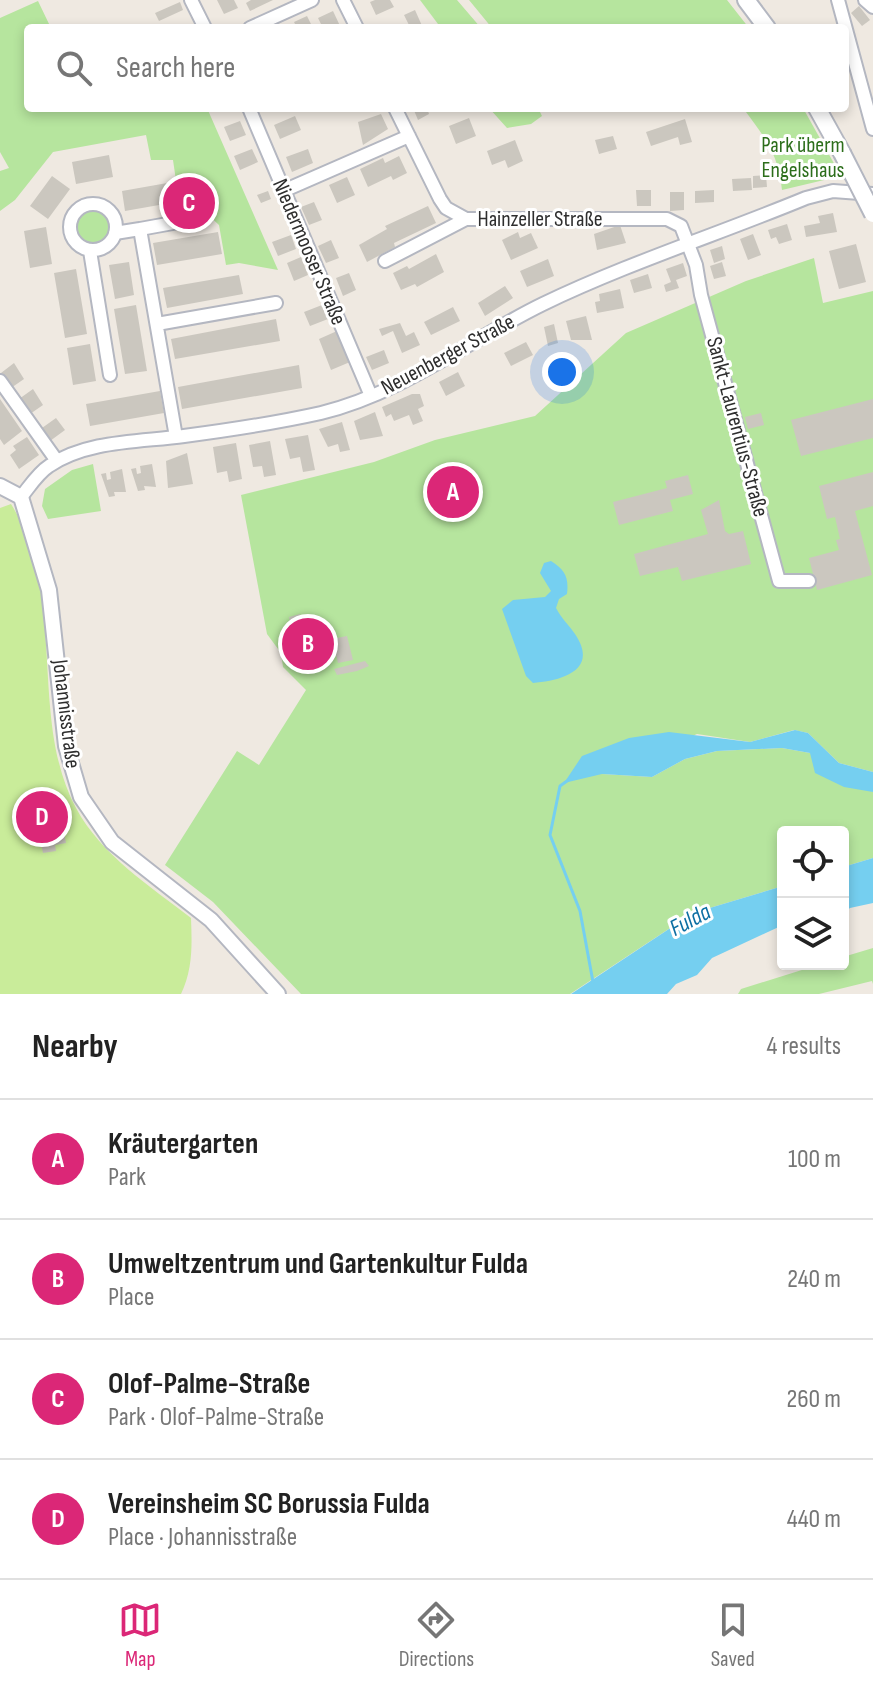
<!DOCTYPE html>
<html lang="en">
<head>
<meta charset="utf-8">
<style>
  :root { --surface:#fff; --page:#f6f6f6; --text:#222; --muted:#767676; --line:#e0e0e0; --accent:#db2777 }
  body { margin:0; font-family:"Sofia Sans Condensed",sans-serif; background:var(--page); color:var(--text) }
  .controls { position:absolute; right:24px; bottom:24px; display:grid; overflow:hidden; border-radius:8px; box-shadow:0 4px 12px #0003 }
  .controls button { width:72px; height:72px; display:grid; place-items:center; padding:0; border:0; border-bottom:2px solid var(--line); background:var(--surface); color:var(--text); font:40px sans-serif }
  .you { position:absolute; left:562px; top:372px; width:28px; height:28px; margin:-20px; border:6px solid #fff; border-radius:50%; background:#1a73e8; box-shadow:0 0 0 12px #1a73e833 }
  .badge { display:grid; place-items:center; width:52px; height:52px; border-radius:50%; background:var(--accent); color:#fff; font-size:26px; font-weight:700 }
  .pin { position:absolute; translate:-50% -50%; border:4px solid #fff; box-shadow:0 2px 8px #0006 }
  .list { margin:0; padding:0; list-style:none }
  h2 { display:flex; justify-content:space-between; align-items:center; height:104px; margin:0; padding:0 32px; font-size:34px }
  h2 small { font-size:26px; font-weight:400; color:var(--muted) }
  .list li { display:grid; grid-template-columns:52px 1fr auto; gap:24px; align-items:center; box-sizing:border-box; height:120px; padding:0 32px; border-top:2px solid var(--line) }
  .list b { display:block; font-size:30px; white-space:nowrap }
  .list p { margin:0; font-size:26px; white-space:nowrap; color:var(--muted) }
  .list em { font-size:26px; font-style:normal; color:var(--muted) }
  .icon { flex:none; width:44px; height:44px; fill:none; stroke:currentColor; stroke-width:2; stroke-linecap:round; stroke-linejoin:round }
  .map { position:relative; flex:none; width:873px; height:994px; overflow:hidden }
  .search { position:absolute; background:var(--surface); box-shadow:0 4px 12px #0003; left:24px; right:24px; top:24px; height:88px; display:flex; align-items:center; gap:20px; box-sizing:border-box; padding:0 28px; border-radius:8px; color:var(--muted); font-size:30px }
  .sheet { height:584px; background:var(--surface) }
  nav { display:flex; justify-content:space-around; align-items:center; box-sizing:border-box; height:112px; border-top:2px solid var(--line); background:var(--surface); font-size:22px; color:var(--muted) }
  nav a { display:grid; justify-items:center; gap:4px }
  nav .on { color:var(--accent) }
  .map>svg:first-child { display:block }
</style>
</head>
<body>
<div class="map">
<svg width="873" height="994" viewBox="0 0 873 994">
  <rect width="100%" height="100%" fill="#efe9e1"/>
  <path fill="#b6e59e" d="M420,0H457L481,28H441Z
    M469,0H727L749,28H492Z
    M38,1L50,26L55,28H28V108H207L278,270L239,263L226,265L219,225L205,212L181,215L173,160H151L146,135L53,152L15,200L0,211V171L9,168L0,152V18Z
    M489,108H538L542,116L531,124L507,128Z
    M743,108H803L841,176L782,190C778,152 765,138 743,108Z
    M76 227a18 18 0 1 1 36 0a18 18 0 1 1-36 0Z
    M814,258L823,303L873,291V772L839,763L808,733L794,730L750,742L697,734L602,774L652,777L685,759L717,751L782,748L810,753L873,792V858L843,867V832H783V886L693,913L570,994H301L213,902L165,865L237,751L259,765L306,690L283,667L281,653L267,634L241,495L374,462L435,440L535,416L626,333L746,281Z
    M93,464L101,511L48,519L42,506L45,489L72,470Z
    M873,948V984L872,981L819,994H738L741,989L821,964H843V957Z"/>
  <path fill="#c9ec9a" d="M11,504C68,594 28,719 76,808C101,855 150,886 191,918C192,945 193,969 181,994H0V508Z"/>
  <path fill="#75cff0" d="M551,561C565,570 569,577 567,594L559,599L556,608C561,618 569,625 575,634C600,671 560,681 533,683L526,676L502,609L513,600L545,597L551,591L540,573L544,563Z
    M795,730L808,733L839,763L873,772V792L844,787L815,773L810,753L782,748L717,751L685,759L652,777L602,774L564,783L582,756L629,738L669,732L750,742Z
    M873,858V903L850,908L843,914V867Z
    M783,886V925L712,958L697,975L676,984L667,994H571L693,913Z"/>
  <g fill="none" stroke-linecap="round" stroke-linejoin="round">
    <path stroke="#75cff0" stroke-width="3" d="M567,781L560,786L550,835L580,911L593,982"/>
  </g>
  <path fill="#cbc7bf" d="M217,0H234L238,8L224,14Z
    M251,0H273L250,11L246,3Z
    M375,0H390L394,7L376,15L370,2Z
    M180,2L183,10L159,21L155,13Z
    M859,6L870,20L862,26L851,13Z
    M415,10L423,28H401L409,25L404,15Z
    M333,11L341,28H323L318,18Z
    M307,16L313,28H297L294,22Z
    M413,108H427L429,114L418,120Z
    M381,114L388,129L363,145L358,122Z
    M295,116L301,130L280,139L274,125Z
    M469,118L476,136L456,144L449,126Z
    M685,119L692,142L680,145L678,137L651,146L646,132Z
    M240,121L246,135L230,141L224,127Z
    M613,136L617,149L599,154L595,140Z
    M515,140L523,161L508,168L505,160L492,165L487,151Z
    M252,149L258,162L240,170L234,156Z
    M308,149L313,163L292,172L286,157Z
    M109,155L113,177L76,184L72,162Z
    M399,156L407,173L393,180L391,176L368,187L360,169L383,158L385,163Z
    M766,175L767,187L753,188V176Z
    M52,176L70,189L48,219L30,206Z
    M347,177L355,195L337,203L329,185Z
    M751,178L752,190L733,191L732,179Z
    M173,182L176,202L125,211L122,191Z
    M636,190H651V206H637Z
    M714,190V202L695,203V191Z
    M268,191L271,199L261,203L257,195Z
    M670,192H684V210L670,211Z
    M314,202L322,220L309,225L301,207Z
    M428,206L436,223L394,243L395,247L367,262L359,245L387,229L385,226Z
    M833,213L837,232L806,237L804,226L820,223L818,216Z
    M787,224L792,240L779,244L776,237L771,239L768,230Z
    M620,225L626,243L597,250L594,234Z
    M46,227L52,264L30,268L24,231Z
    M218,232L222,254L157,265L153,243Z
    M518,232L520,238L531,233L538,248L511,260L502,240Z
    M753,234L761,255L748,260L740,239Z
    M291,235L296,249L278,256L272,242Z
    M331,240L339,258L326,263L318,246Z
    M856,244L866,282L839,289L829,251Z
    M722,246L725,259L714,263L710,250Z
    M436,254L444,272L417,287L415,284L401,290L393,273L407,266L409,269Z
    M301,257L308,275L294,281L287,263Z
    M548,259L554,276L527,287L520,271Z
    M129,262L134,295L115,299L109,265Z
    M722,262L726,276L714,279L710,266Z
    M683,263L687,276L676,280L679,288L666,292L664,285L671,282L666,269Z
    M76,269L87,334L65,338L54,273Z
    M349,273L356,290L343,296L336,278Z
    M648,274L652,288L634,293L630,280Z
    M239,275L243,294L167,308L163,288Z
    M505,286L513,298L485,316L478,303Z
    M620,289L624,308L597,313L595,302L600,301L599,294Z
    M136,305L147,371L125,374L114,309Z
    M322,305L328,319L310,326L304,312Z
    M453,307L460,321L431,335L424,322Z
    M586,316L592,340H571L566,321Z
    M276,319L280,341L175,359L171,339Z
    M400,323L406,336L414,332L420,345L402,353L393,331L382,336L379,329Z
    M554,324L558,343L548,346L544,327Z
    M337,331L350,362L331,370L319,339Z
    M526,342L533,355L511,366L504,353Z
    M90,344L96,381L73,385L67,348Z
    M384,350L389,363L372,370L366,357Z
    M14,363L24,379L11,388L1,373Z
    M299,365L302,388L182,409L178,387Z
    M458,372L465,386L446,396L439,382Z
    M33,389L43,405L30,414L19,399Z
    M160,391L164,413L90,426L86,404Z
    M412,394H420L424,406L418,409L423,421L413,425L409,415L394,421L391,414L386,417L382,407Z
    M0,399L22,431L4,445L0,439Z
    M873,399V438L801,456L791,420Z
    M375,412L383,436L360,440L354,421Z
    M761,413L764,425L748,429L745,417Z
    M56,418L65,430L50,441L42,428Z
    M342,422L350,450L340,452L338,444L328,447L319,429Z
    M308,435L315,470L303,472L300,457L290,459L285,439Z
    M27,437L39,455L19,469L10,455L16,450L13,446Z
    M270,441L276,475L264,477L262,466L253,467L249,445Z
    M236,443L242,479L229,482L227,471L217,473L213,447Z
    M187,453L193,484L168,488L166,461Z
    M152,464L156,487L144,486L145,490L138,491L131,469L136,468L137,474L141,473L140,466Z
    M122,469L126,492H114L115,496L109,497L101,474L106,473L107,480L111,479L110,472Z
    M873,472V506L855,511L872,575L817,590L809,558L839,550L836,540L840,539L835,517L827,519L819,486Z
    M688,475L693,494L670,500L673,511L619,525L613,502L667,488L665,481Z
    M719,500L725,531L729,534L743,531L751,564L682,581L678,567L640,576L634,554L708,534L701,510Z
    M300,614L304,634L322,646L309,656L312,671L301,673L289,617Z
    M347,636L353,660L338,663L332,639Z
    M365,661L369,666L357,671L337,675L334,669Z
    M33,796L35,806L57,799L66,843L55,845L56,851L43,853L39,835L28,837L20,798Z"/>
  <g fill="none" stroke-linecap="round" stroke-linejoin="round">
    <g stroke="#b4b7c1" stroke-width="16">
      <path id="minor" d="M191,0L205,28
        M343,0L357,28
        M838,0L873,129
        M865,0L873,7
        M250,28L312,0
        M249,108L371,396
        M395,108L440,199L446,208L466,219H667L681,226L696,265L701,295L779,581H809
        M283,191L409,136
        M70 227a23 23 0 1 1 46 0a23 23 0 1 1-46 0Z
        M140,229L206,217
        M115,233L140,229L176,437
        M90,251L110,375
        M385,261L466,219
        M157,324L276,303
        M0,381L57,461
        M21,497C30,486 38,473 49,466C87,440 141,442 184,436C230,430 276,423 321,413C403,393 469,340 543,304C628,263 719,234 806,198L833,191L873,194"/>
    </g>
    <g stroke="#b4b7c1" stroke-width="18">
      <path id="tertiary" d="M0,486L21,497L49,590L66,746L81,797L112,842L211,920L278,994"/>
    </g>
    <g stroke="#b4b7c1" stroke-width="20">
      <path id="secondary" d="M746,0L767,28
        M817,108L842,153"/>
    </g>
    <use href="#minor" stroke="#fff" stroke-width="12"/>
    <use href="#tertiary" stroke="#fff" stroke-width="14"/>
    <use href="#secondary" stroke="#fff" stroke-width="16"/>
    <g stroke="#b4b7c1" stroke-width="20" stroke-linecap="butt">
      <path id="secondary-bridge" d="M842,153L873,214"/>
    </g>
    <use href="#secondary-bridge" stroke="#fff" stroke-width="16"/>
  </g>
  <g text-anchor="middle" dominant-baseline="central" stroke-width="6" stroke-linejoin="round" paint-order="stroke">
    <g font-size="22" fill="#2c6e1b" stroke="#fff">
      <text x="803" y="145">Park überm<tspan x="803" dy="25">Engelshaus</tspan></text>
    </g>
    <g font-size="22" fill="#2e2e2e" stroke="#fff">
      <text x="540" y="219">Hainzeller Straße</text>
      <text transform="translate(309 252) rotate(67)">Niedermooser Straße</text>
      <text transform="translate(448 355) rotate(-28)">Neuenberger Straße</text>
      <text transform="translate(737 427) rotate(75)">Sankt-Laurentius-Straße</text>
      <text transform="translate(66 714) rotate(83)">Johannisstraße</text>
    </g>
    <g font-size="24" font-style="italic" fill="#0d6fa3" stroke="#fff">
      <text transform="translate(690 920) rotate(-28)">Fulda</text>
    </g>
  </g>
</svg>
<div class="controls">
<button><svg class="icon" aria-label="locate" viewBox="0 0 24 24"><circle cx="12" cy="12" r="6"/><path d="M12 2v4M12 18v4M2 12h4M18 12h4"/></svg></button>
<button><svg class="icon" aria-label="layers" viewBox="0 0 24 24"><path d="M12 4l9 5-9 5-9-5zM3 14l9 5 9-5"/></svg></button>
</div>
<div class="you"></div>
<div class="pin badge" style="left:453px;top:492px">A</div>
<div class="pin badge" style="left:308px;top:644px">B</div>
<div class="pin badge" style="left:189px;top:203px">C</div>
<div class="pin badge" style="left:42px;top:817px">D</div>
<div class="search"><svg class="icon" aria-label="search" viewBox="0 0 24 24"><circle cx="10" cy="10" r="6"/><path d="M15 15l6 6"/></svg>Search here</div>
</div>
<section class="sheet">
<h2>Nearby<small>4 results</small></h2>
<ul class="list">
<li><span class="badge">A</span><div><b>Kräutergarten</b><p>Park</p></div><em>100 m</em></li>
<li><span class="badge">B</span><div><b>Umweltzentrum und Gartenkultur Fulda</b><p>Place</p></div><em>240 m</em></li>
<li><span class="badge">C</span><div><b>Olof-Palme-Straße</b><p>Park · Olof-Palme-Straße</p></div><em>260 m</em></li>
<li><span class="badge">D</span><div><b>Vereinsheim SC Borussia Fulda</b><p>Place · Johannisstraße</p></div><em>440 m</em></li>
</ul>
</section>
<nav>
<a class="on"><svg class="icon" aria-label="map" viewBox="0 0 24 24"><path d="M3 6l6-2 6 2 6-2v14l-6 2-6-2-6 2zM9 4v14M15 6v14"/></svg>Map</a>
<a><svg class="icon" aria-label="directions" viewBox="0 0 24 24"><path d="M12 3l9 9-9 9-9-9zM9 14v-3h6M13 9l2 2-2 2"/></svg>Directions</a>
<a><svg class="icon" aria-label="saved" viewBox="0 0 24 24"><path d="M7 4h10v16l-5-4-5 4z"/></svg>Saved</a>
</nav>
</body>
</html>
